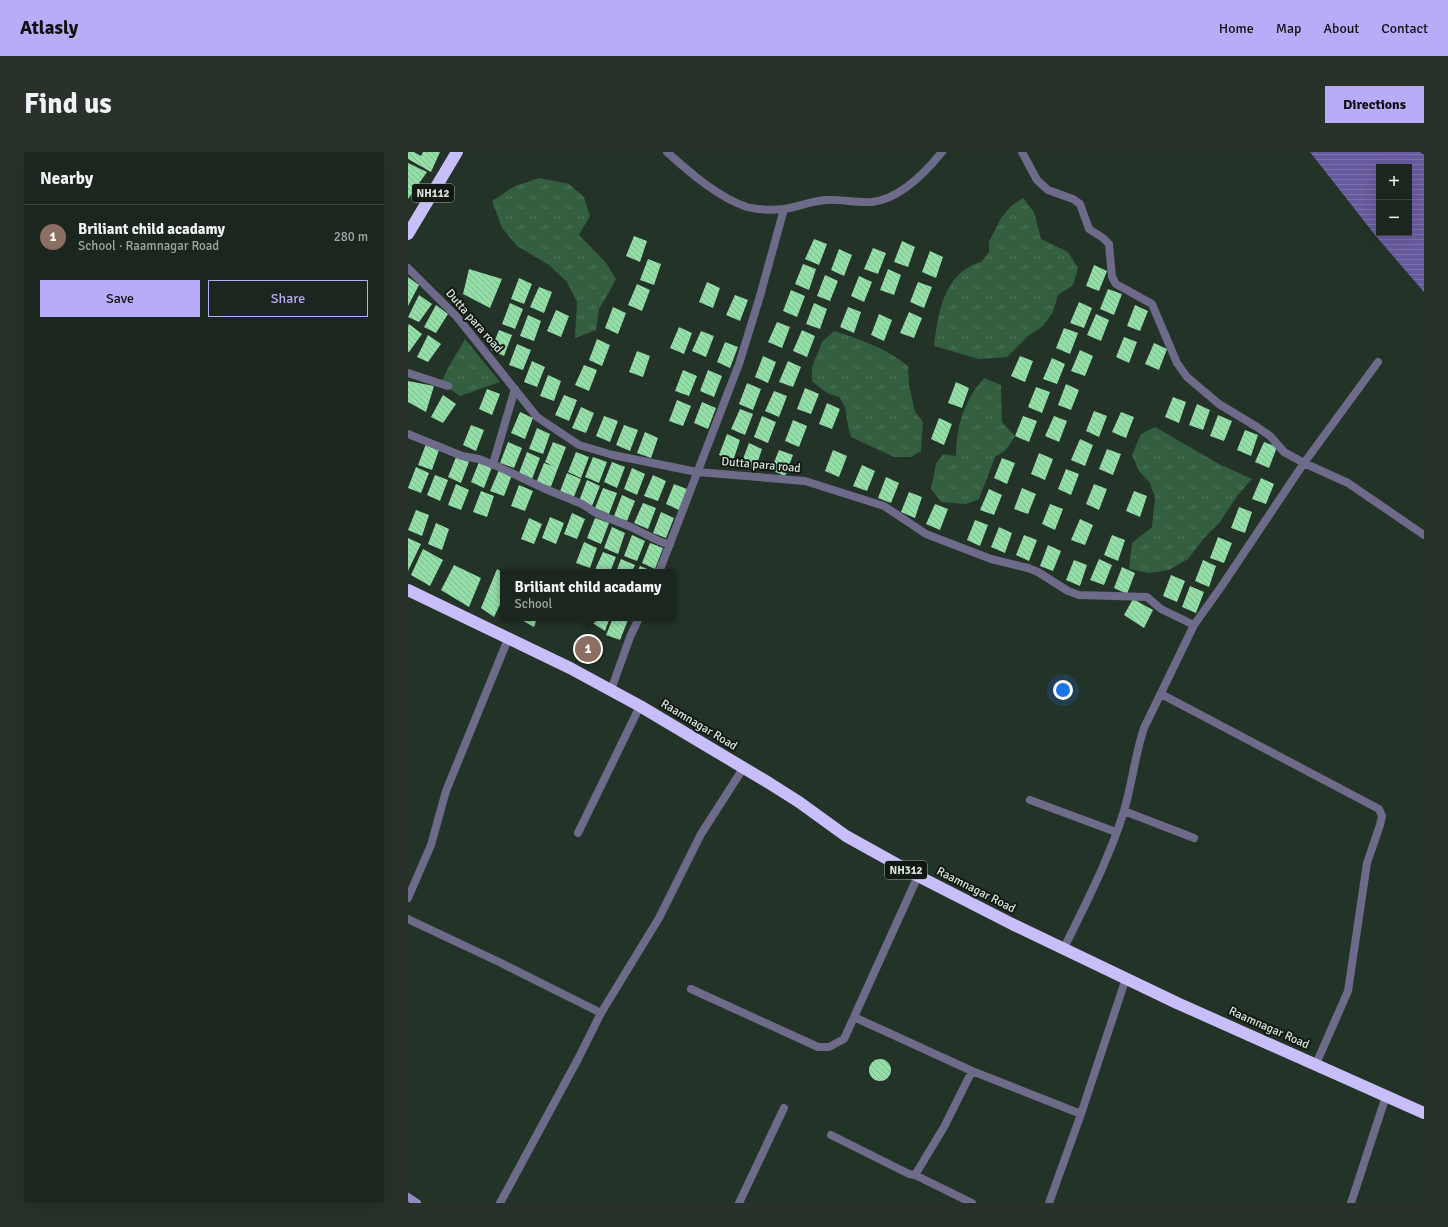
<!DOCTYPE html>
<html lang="en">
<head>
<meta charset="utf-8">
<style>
  :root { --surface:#1b261e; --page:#28322b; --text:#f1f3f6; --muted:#a0a5a4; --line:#39433c; --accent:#b8abf7 }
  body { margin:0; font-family:Signika,sans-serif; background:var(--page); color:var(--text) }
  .controls { position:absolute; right:12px; top:12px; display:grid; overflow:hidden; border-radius:0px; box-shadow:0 4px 16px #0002 }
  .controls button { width:36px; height:36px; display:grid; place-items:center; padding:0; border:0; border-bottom:1px solid var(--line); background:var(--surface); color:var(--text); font:20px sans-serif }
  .you { position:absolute; left:655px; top:538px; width:14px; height:14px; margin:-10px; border:3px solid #fff; border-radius:50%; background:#1a73e8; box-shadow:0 0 0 6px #1a73e833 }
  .badge { display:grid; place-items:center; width:26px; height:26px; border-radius:50%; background:var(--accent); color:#fff; font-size:13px; font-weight:700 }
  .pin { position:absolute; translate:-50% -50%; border:2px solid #fff; box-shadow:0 1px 4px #0006 }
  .popup { position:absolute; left:92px; top:417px; width:176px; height:52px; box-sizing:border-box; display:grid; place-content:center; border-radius:0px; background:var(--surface); filter:drop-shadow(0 1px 3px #0005); font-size:13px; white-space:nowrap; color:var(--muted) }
  .popup b { font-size:15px; color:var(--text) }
  .popup::after { content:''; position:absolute; left:50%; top:100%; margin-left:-8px; border:8px solid transparent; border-top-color:var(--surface) }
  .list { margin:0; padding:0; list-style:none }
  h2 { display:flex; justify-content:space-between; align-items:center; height:52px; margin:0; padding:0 16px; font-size:17px }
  h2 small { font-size:13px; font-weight:400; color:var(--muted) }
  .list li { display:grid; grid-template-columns:26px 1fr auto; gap:12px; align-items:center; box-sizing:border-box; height:64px; padding:0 16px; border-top:1px solid var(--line) }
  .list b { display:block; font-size:15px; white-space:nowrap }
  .list p { margin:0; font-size:13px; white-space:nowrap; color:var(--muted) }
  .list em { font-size:13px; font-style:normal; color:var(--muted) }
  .actions { display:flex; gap:8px; padding:12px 16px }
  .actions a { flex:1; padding:9px 0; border:1px solid var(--accent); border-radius:0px; text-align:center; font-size:14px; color:var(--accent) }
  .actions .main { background:var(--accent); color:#111 }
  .map { position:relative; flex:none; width:1016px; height:1051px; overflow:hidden; border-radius:0px }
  header { display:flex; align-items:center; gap:24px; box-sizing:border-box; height:56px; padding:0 20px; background:var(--accent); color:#111 }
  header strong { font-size:19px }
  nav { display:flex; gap:22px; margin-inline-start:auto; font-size:14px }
  .intro { display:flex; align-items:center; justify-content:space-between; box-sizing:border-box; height:96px; padding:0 24px }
  h1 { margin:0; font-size:28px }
  .button { padding:10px 18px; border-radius:0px; background:var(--accent); color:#111; font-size:14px; font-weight:700 }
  main { display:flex; gap:24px; padding:0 24px }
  aside { flex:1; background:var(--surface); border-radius:0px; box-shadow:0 4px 16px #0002 }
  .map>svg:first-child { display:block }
</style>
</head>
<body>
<header>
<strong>Atlasly</strong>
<nav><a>Home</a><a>Map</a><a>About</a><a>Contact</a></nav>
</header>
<div class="intro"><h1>Find us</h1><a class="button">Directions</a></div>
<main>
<aside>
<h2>Nearby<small></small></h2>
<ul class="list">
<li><span class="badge" style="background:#8d6e63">1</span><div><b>Briliant child acadamy</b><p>School · Raamnagar Road</p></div><em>280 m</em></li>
</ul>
<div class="actions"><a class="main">Save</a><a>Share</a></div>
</aside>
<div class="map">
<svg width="1016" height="1051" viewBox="0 0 1016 1051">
  <defs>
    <pattern id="grass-tufts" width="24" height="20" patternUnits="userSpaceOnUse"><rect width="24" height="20" fill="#335e40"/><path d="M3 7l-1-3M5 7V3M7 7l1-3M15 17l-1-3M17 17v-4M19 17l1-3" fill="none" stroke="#50755b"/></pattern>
    <pattern id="water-rules" width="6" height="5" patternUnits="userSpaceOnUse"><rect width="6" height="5" fill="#685a9e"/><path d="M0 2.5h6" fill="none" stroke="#7d71ab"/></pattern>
    <pattern id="building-back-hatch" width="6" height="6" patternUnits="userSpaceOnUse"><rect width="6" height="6" fill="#94dea8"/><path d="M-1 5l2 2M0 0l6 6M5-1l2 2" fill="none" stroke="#7fb88e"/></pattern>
  </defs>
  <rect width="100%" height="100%" fill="#243328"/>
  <path fill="url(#grass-tufts)" d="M131,26L161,32L176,45L182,64L171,83L198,111L208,127L200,142L191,157L188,178L167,186L169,150L159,130L141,113L109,94L94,76L84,49L107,34Z
    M615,46L626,60L633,87L660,100L670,116L665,133L650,143L645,160L635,174L620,184L599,205L571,207L526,194C530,161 536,120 573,110L581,100V90L593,66L604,53Z
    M426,179C451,187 480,197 500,214L501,233L507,260L515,270L513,299L503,305H486L443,285L440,274L437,255L431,245L419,241L404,229V215L414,190Z
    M57,187L92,230L52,244L33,231L39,218Z
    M576,226L593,233L594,270L607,284L598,298L587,305L571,347L558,352L533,350L523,337L528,312L535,302L548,304C548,283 552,262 563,244C566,237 572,232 576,226Z
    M747,275L811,312L844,327L829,344L812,370L796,386L780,407L761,418L741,421L721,417L724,391L744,375L747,346L742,331L731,319L724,303L733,282Z"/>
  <path fill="url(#water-rules)" fill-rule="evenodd" d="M902,0H1012L1016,3V140L967,83ZM971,15H1001V81H971Z"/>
  <path fill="url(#building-back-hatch)" d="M0,0H6L13,4L15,0H32L23,20L0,7Z
    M0,11L19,20L0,47Z
    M226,84L239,89L232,110L218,104Z
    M406,87L419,92L411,113L397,107Z
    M494,89L507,95L500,115L486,110Z
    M465,96L478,101L470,122L456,117Z
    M431,97L444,103L436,124L423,118Z
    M522,99L535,105L528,126L514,120Z
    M240,107L253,112L246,133L232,128Z
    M395,112L408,117L401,138L387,132Z
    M686,113L699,119L691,139L678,134Z
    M61,117L94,127L82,156L55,142Z
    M480,117L493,123L486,143L472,138Z
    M417,123L430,129L422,149L409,144Z
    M451,124L464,130L456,150L443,144Z
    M0,125L11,133L0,154Z
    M111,126L124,132L116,152L103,147Z
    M299,130L312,136L305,156L291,150Z
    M510,130L524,135L516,156L502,150Z
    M229,132L242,138L234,159L220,153Z
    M131,135L144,140L136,161L122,155Z
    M700,137L714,142L706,163L692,157Z
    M383,138L397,144L389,165L375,159Z
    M11,143L24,152L11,170L0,165Z
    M327,143L340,148L332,169L318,163Z
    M671,150L684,156L676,176L662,171Z
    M102,151L115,157L107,177L94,172Z
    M406,151L419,157L412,177L398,172Z
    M28,153L40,162L28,181L16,175Z
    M727,153L740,159L732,179L719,174Z
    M205,155L218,161L210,182L197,176Z
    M440,155L453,160L446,181L432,175Z
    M148,158L161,164L153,185L139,179Z
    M501,160L514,166L506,186L492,181Z
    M471,162L484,168L476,189L463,183Z
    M688,162L701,168L693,189L679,183Z
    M120,163L133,169L126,189L112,184Z
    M369,170L382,175L374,196L360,190Z
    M1,172L14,182L1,200H0V174Z
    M271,175L284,181L276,202L262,196Z
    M656,176L670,181L662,202L648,196Z
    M91,178L104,183L96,204L83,198Z
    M394,178L407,184L399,205L385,199Z
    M293,179L306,184L298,205L284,199Z
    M20,183L33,192L20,210L9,205Z
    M716,185L729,190L721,211L708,205Z
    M189,187L202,193L194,214L181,208Z
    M317,190L330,195L322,216L309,210Z
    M746,191L759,197L751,218L737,212Z
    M109,192L123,198L115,218L101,213Z
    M672,198L685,204L677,224L663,219Z
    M229,199L242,204L235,225L221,220Z
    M355,204L368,210L360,231L347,225Z
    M612,204L625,209L617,230L603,224Z
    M644,206L657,212L649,232L635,227Z
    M124,209L137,215L129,235L116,230Z
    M380,209L393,215L385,235L371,230Z
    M176,213L189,218L181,239L167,233Z
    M275,218L289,224L281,244L267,239Z
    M300,218L314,224L306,245L292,239Z
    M140,223L153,229L146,249L132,244Z
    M0,229L26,234L18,260L0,250Z
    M548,230L561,236L554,256L540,251Z
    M339,231L353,237L345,258L331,252Z
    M658,232L671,238L663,258L650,253Z
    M628,235L642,240L634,261L620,255Z
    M397,236L411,242L403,262L389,257Z
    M79,237L92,242L84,263L71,257Z
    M366,239L379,244L371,265L357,259Z
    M35,243L48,252L35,271L23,265Z
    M156,243L169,248L161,269L147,263Z
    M765,245L778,250L771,271L757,265Z
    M269,248L283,254L275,274L261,269Z
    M294,250L308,256L300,277L286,271Z
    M419,251L432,257L424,277L411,272Z
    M789,252L802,258L795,278L781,273Z
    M173,255L186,261L178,281L164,276Z
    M332,257L345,262L337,283L323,277Z
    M686,259L699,264L691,285L678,279Z
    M112,260L125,266L117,287L103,281Z
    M713,260L726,265L718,286L704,280Z
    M810,263L824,269L816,289L802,284Z
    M196,264L210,269L202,290L188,284Z
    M354,264L368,270L360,291L346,285Z
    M615,264L629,269L621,290L607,284Z
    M646,264L659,269L651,290L637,284Z
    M531,266L544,272L536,293L523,287Z
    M385,268L399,274L391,295L377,289Z
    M63,273L76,278L68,299L55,293Z
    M216,273L230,278L222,299L208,293Z
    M129,276L142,282L135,302L121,297Z
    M837,278L850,283L843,304L829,298Z
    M237,280L250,286L243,306L229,301Z
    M319,282L332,288L325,309L311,303Z
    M672,287L685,293L677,314L663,308Z
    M100,290L114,296L106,316L92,311Z
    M145,290L158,295L142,337L128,331L136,311L145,314L137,310Z
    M856,290L869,295L861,316L847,310Z
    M341,291L354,297L347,318L333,312Z
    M18,292L31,298L24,318L10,313Z
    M699,297L713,302L705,323L691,317Z
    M371,298L385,303L377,324L363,318Z
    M425,298L439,304L431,325L417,319Z
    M119,300L132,306L124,327L111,321Z
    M168,300L181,305L173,326L160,320Z
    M631,301L645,307L637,328L623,322Z
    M48,305L61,310L53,331L40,325Z
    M185,305L199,310L191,331L177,325Z
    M594,306L607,311L599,332L586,326Z
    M71,310L84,315L76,336L63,330Z
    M204,310L217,315L209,336L196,330Z
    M454,313L467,319L459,339L445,334Z
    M8,315L21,321L13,341L0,336Z
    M224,316L237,322L229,343L216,337Z
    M658,317L671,322L663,343L650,337Z
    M91,318L104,323L96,344L82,339Z
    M159,321L173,327L165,347L151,342Z
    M27,323L40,328L32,349L19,343Z
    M245,323L258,329L250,349L236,344Z
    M478,325L491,331L483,351L470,346Z
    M853,326L866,332L858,352L844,347Z
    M179,328L192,334L184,354L171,349Z
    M48,332L61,338L53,358L40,353Z
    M266,332L279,337L271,358L258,352Z
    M686,332L699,337L691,358L678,352Z
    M111,333L125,339L117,359L103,354Z
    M195,336L209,341L201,362L187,356Z
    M614,336L628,342L620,362L606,357Z
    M581,337L594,343L586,363L572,358Z
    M73,339L86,344L79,365L65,360Z
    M726,339L739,344L732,365L718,359Z
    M501,340L514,345L507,366L493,360Z
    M214,343L227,349L219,369L206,364Z
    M235,351L248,356L240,377L226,371Z
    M527,352L540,357L532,378L518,372Z
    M642,352L655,357L647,378L634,372Z
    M831,355L844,360L837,381L823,376Z
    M8,358L21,363L14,384L0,378Z
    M253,360L266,366L258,386L245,381Z
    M164,361L177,367L169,387L156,382Z
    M142,365L156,371L148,392L134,386Z
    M121,366L134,372L126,392L113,387Z
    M187,366L201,371L193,392L179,386Z
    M672,367L685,373L677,393L663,388Z
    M567,368L580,373L572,394L559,388Z
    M28,371L41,377L34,398L20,392Z
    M204,375L217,381L210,402L196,396Z
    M591,375L604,381L597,401L583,395Z
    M224,383L237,389L229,409L216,404Z
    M616,383L629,388L621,409L608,403Z
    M704,383L717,388L710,409L696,403Z
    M810,385L824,391L816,411L802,406Z
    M0,386L13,392L0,419Z
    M176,390L189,396L182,416L168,411Z
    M242,391L255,396L247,417L234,411Z
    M640,393L653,399L645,419L632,414Z
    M15,397L35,408L22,434L3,423Z
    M195,400L208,405L202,420H186Z
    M213,407L227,413L224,420H208Z
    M691,407L704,413L696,433L682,428Z
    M666,408L679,413L672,434L658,428Z
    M795,408L808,414L801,435L787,429Z
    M46,413L73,426L61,455L33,438Z
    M232,414L247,420H229Z
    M714,415L727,421L719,442L706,436Z
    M89,417L95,421V446L86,465L73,456Z
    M763,423L777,429L769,450L755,444Z
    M782,434L796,440L788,461L774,455Z
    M725,447L745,458L736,476L716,463Z
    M110,466H129L126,475Z
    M177,466H198L201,468L197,479Z
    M205,466H216L220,468L212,488L198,483Z
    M461 918a11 11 0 1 1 22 0a11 11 0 1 1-22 0Z"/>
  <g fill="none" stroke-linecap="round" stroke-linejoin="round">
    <path stroke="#6e6a89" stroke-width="8" d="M259,0C281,20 311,46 339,55C350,58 365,58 376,57C390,55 403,49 418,48C433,47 448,51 464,50C492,47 517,21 534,0
      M614,0L629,28L640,38L665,47L672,52L681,77L695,86L701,92L704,125L708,132L744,152L769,211L779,225L811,252L849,275L862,284L876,300L896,311L940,331L1016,383
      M0,116L49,165L129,265L171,293L205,303L289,320L397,329L476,354L518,382L583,407L620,416L630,420L660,439L671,443L739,445L753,457L786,473
      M0,221L40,234
      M0,282L54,304L71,307L91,315L135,336L174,352L190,362L223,375L251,389L262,393
      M85,312L107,237
      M251,420L331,212L352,144L376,57
      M203,538L222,485L231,466
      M753,542L971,657L974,664L972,673L959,711L940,839L908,912
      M622,648L708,680
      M716,659L786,686
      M170,681L232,554
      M0,746L23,693L38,639L100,487
      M0,767L91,810L193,861
      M656,796C678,751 701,707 716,659C724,632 727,603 736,576L786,473L813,435L896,311L970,210
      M283,837L410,895H421L436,887L510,724
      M446,865L564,919L673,962
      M423,983L501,1022L507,1023L564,1051
      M507,1023L536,975L564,919
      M92,1051L170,907L193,861L251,766L293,682L336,615
      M331,1051L376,956
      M641,1051L673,962L718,826
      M943,1051L978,944"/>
    <path stroke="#928bbb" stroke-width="8" d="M0,1045L9,1051"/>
    <path stroke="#c7befa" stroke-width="12" d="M0,82L49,0
      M0,438L162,516L232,554L361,631L391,650L438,684L510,724L604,772L769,851L1016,961"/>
  </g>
  <g text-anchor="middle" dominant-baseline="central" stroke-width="4" stroke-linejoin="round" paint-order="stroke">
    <g fill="#121914" stroke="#9da59f" stroke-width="1">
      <rect x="4" y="32" width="42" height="18" rx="3"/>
      <rect x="477" y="709" width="42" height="18" rx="3"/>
    </g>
    <g font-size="11" font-weight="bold" fill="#d8e1da">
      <text x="25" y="41">NH112</text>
      <text x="498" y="718">NH312</text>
    </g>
    <g font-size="12" fill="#d8e1da" stroke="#121914">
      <text transform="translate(66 169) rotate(49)">Dutta para road</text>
      <text transform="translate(353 313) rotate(5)">Dutta para road</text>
      <text transform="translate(291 573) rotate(31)">Raamnagar Road</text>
      <text transform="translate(568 738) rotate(27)">Raamnagar Road</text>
      <text transform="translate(861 876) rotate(24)">Raamnagar Road</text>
    </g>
  </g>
</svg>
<div class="controls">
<button>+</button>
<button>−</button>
</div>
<div class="you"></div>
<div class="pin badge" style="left:180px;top:497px;background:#8d6e63">1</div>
<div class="popup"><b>Briliant child acadamy</b>School</div>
</div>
</main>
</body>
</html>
